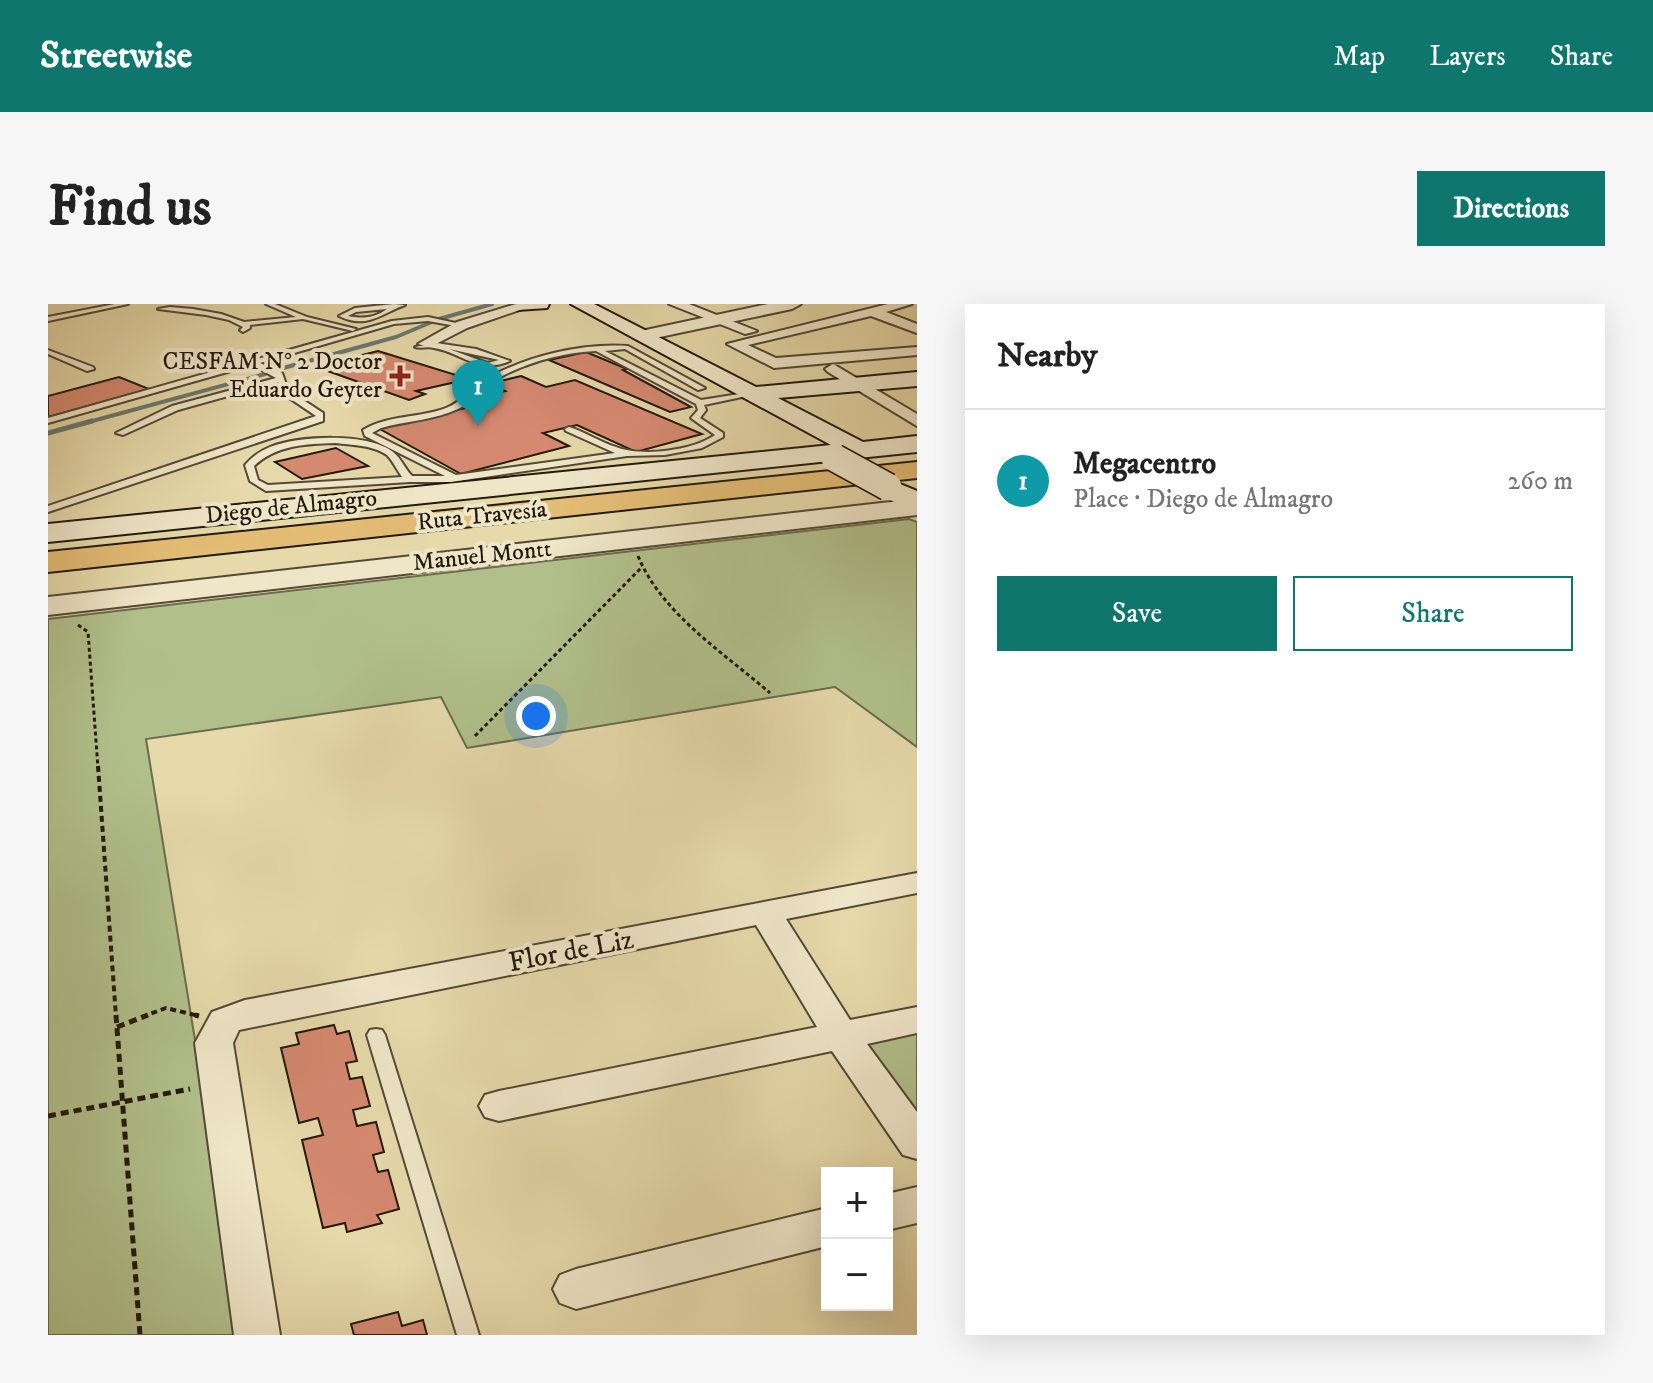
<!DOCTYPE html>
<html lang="en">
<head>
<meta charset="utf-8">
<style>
  :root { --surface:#fff; --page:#f6f6f6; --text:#222; --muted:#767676; --line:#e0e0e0; --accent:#0f766e }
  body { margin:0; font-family:"IM FELL DW Pica",serif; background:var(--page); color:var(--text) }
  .controls { position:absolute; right:24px; bottom:24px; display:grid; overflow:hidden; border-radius:0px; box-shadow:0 8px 32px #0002 }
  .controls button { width:72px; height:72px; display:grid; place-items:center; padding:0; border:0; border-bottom:2px solid var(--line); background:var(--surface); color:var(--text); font:40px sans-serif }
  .you { position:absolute; left:488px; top:412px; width:28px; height:28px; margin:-20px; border:6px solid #fff; border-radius:50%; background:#1a73e8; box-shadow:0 0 0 12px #1a73e833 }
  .badge { display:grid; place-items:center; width:52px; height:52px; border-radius:50%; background:var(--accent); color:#fff; font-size:26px; font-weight:700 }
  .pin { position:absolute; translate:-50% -66px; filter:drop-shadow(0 2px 4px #0008) }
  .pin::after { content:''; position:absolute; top:42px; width:28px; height:24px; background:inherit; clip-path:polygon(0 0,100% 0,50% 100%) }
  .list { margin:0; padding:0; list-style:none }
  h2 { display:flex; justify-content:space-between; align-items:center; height:104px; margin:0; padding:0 32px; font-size:34px }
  h2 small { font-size:26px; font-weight:400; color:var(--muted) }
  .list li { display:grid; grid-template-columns:52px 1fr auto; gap:24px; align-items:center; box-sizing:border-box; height:144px; padding:0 32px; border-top:2px solid var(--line) }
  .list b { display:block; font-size:30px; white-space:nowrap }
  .list p { margin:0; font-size:26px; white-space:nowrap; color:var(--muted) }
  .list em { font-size:26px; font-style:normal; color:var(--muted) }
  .actions { display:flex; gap:16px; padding:24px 32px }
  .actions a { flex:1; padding:18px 0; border:2px solid var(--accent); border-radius:0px; text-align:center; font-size:28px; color:var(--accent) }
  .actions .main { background:var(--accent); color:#fff }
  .map { position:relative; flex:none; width:869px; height:1031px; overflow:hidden; border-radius:0px }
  header { display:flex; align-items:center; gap:48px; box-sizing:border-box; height:112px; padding:0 40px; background:var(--accent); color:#fff }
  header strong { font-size:38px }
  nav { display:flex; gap:44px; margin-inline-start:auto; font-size:28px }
  .intro { display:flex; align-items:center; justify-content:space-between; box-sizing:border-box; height:192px; padding:0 48px }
  h1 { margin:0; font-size:56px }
  .button { padding:20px 36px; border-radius:0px; background:var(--accent); color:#fff; font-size:28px; font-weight:700 }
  main { display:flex; gap:48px; padding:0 48px }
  aside { flex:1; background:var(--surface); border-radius:0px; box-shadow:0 8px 32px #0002 }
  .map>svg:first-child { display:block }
</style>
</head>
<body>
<header>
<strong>Streetwise</strong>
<nav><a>Map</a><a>Layers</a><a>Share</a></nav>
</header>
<div class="intro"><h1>Find us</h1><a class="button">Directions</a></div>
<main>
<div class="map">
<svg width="869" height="1031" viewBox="0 0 869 1031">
  <rect width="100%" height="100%" fill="#e6d9aa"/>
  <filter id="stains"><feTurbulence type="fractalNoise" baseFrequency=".0025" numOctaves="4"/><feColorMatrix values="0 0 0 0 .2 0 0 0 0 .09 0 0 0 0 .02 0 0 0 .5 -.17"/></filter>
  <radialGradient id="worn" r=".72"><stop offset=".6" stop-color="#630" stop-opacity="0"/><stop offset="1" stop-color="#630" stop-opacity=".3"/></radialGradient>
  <path fill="#b1c08b" stroke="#6a6c4d" stroke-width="2" d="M861,215L869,218V443L787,383L419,444L393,393L98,435L195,1031H0V315Z
    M869,727V821L808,734Z"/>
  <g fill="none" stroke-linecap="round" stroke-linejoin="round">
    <path stroke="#6b7872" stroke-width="4" d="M228,66L348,33L391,15L444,0
      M37,119L217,70"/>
    <path stroke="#6b7872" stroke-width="5" d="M0,129L44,117"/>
  </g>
  <path fill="#d58970" stroke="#22190f" stroke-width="2" d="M330,47L421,75L368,87L377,90L361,96L274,65L287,61L282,59Z
    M538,48L579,65L575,66L643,103L622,108L501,56Z
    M473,72L498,83L527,76L654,130L588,148L529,121L495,129L521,142L413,170L330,124L435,100L424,95L457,87L440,80Z
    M71,73L101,85L0,113V92Z
    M288,144L320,162L254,175L227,158Z
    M286,721L289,730L301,727L309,757L298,759L302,775L314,773L322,802L305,806L309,822L328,818L336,848L325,851L330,868L340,866L351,905L329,911L334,919L299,928L297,919L275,924L254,836L275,831L270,814L251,819L233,744L251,740L248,729Z
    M350,1008L354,1022L375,1016L379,1031H306L303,1020Z"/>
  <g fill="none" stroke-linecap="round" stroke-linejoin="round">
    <g stroke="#534936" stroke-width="4">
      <path id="service" d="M67,0H80L0,17V13Z
        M218,0H227L259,13L308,25L305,27L255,15L202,21V24L195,28L192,26L195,23L181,16L158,11L110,5L122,3L145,5L173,10L196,18L248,13Z
        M346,0L357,1C334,9 319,26 291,12L307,4ZM339,5C327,14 314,15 300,12L308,8Z
        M380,13L417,21L414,23L380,17L346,20L212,59L234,69L240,86L275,109V117L0,208V202L268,112L234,89L230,78L130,106L75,131L68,129L124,102L228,74L204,61L0,119V114L344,17Z
        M388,39L428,45L462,57C430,71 415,49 386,44C379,42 373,45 367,43ZM401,45L451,56L439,59Z
        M580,42L657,84L650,86L577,45L557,47L653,96L704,88L708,90L656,101L658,106L652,114L675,129V133L654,144L617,151L579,152L403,178H362L218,187L202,177L197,161C204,153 212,147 222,143C251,132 319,128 345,148C353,154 357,165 364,172H397L317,132L315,126C339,111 372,114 398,104C414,98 423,84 438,75C479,52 533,39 580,42ZM548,47L648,100L650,106L643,114L667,131C644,147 594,153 568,143C552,138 537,128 521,123L517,125L518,127L567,149L408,171L324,129L333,124C358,117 388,116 412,104C423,98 430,86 440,80C470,61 513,48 548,47ZM287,139C303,141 325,141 339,151C345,157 349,166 354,173L220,181L210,176L206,162C228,141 258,140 287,139Z
        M0,46L45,63L46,65L39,67L0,50Z
        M328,725L334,726L337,731L431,1031H409L319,731L322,726Z"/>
    </g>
    <g stroke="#534936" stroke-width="4">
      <path id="minor" d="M468,0H489L419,24L382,43L370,40L409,18Z
        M621,0H641L709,27L697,30Z
        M840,0H864L838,8L869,20V29L823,12L700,41L728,54L869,43V51L726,64L679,40Z
        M785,60L869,110V122L780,68L777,65Z
        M869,569V589L738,615L802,716L869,703V729L819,740L869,808V855L855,851L784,747L451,817L437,813L431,802L437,791L451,787L769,723L708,621L191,726L185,739L232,1031H186L147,739L164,708L197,696Z
        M869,883V919L839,926V890Z
        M779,904V942L528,1005L512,999L505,985L512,971L528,965Z"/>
    </g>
    <g stroke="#534936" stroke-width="4">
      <path id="tertiary" d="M720,0H753L744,5L593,37L584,32L593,27Z
        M869,195V211L0,311V293Z"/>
    </g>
    <g stroke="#22190f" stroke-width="4">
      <path id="secondary" d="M468,0H501L499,4L469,6Z
        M523,0H546L708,83L869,68V82L730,94L815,138L869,132V148L0,238V220L783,141Z
        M840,175L869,187V203C854,203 835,195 826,183L830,177Z"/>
    </g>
    <g stroke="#22190f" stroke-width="4">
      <path id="trunk" d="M869,158V174L0,268V248Z"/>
    </g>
    <path stroke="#22190f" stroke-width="3" stroke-dasharray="4 3" stroke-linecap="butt" d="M590,252C614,310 676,349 722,389
      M30,321L40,328L50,464
      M427,432L593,264"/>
    <path stroke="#22190f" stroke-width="4" stroke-dasharray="6 4" stroke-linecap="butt" d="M50,462L68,713
      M94,713L118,704L151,712"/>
    <path stroke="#22190f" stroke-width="5" stroke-dasharray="8 5" stroke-linecap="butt" d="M68,711L92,1031
      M147,711L151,712
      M69,723L100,711
      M0,812L142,785"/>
    <use href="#service" fill="#efe6c8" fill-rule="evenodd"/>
    <use href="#minor" fill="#efe6c8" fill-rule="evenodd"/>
    <use href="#tertiary" fill="#efe6c8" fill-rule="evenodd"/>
    <use href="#secondary" fill="#efe6c8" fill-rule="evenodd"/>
    <use href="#trunk" fill="#e3bc75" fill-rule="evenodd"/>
    <g stroke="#22190f" stroke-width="30" stroke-linecap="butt">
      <path id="secondary-bridge" d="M787,154L840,183"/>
    </g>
    <use href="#secondary-bridge" stroke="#efe6c8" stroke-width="27"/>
  </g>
  <path fill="#8f2418" stroke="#efe6c8" stroke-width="3" d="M348 60h8v8h8v8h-8v8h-8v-8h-8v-8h8z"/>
  <g text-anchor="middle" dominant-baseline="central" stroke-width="8" stroke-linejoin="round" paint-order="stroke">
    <g font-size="24" fill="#22190f" stroke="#efe6c8" text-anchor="end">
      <text x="334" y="58">CESFAM N° 2 Doctor<tspan x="334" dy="28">Eduardo Geyter</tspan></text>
    </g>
    <g font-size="24" fill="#22190f" stroke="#efe6c8">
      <text transform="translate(243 203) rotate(-6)">Diego de Almagro</text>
      <text transform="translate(434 212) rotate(-6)">Ruta Travesía</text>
      <text transform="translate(434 252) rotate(-6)">Manuel Montt</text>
    </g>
    <g font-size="28" fill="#22190f" stroke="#efe6c8">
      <text transform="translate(523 647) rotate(-11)">Flor de Liz</text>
    </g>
  </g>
  <rect width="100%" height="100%" filter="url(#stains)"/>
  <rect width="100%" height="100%" fill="url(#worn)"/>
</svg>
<div class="controls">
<button>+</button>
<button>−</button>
</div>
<div class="you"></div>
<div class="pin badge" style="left:430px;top:122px;background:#0f9aa8">1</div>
</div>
<aside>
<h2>Nearby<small></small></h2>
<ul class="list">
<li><span class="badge" style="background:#0f9aa8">1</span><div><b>Megacentro</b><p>Place · Diego de Almagro</p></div><em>260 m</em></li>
</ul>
<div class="actions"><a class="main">Save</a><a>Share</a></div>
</aside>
</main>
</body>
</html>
